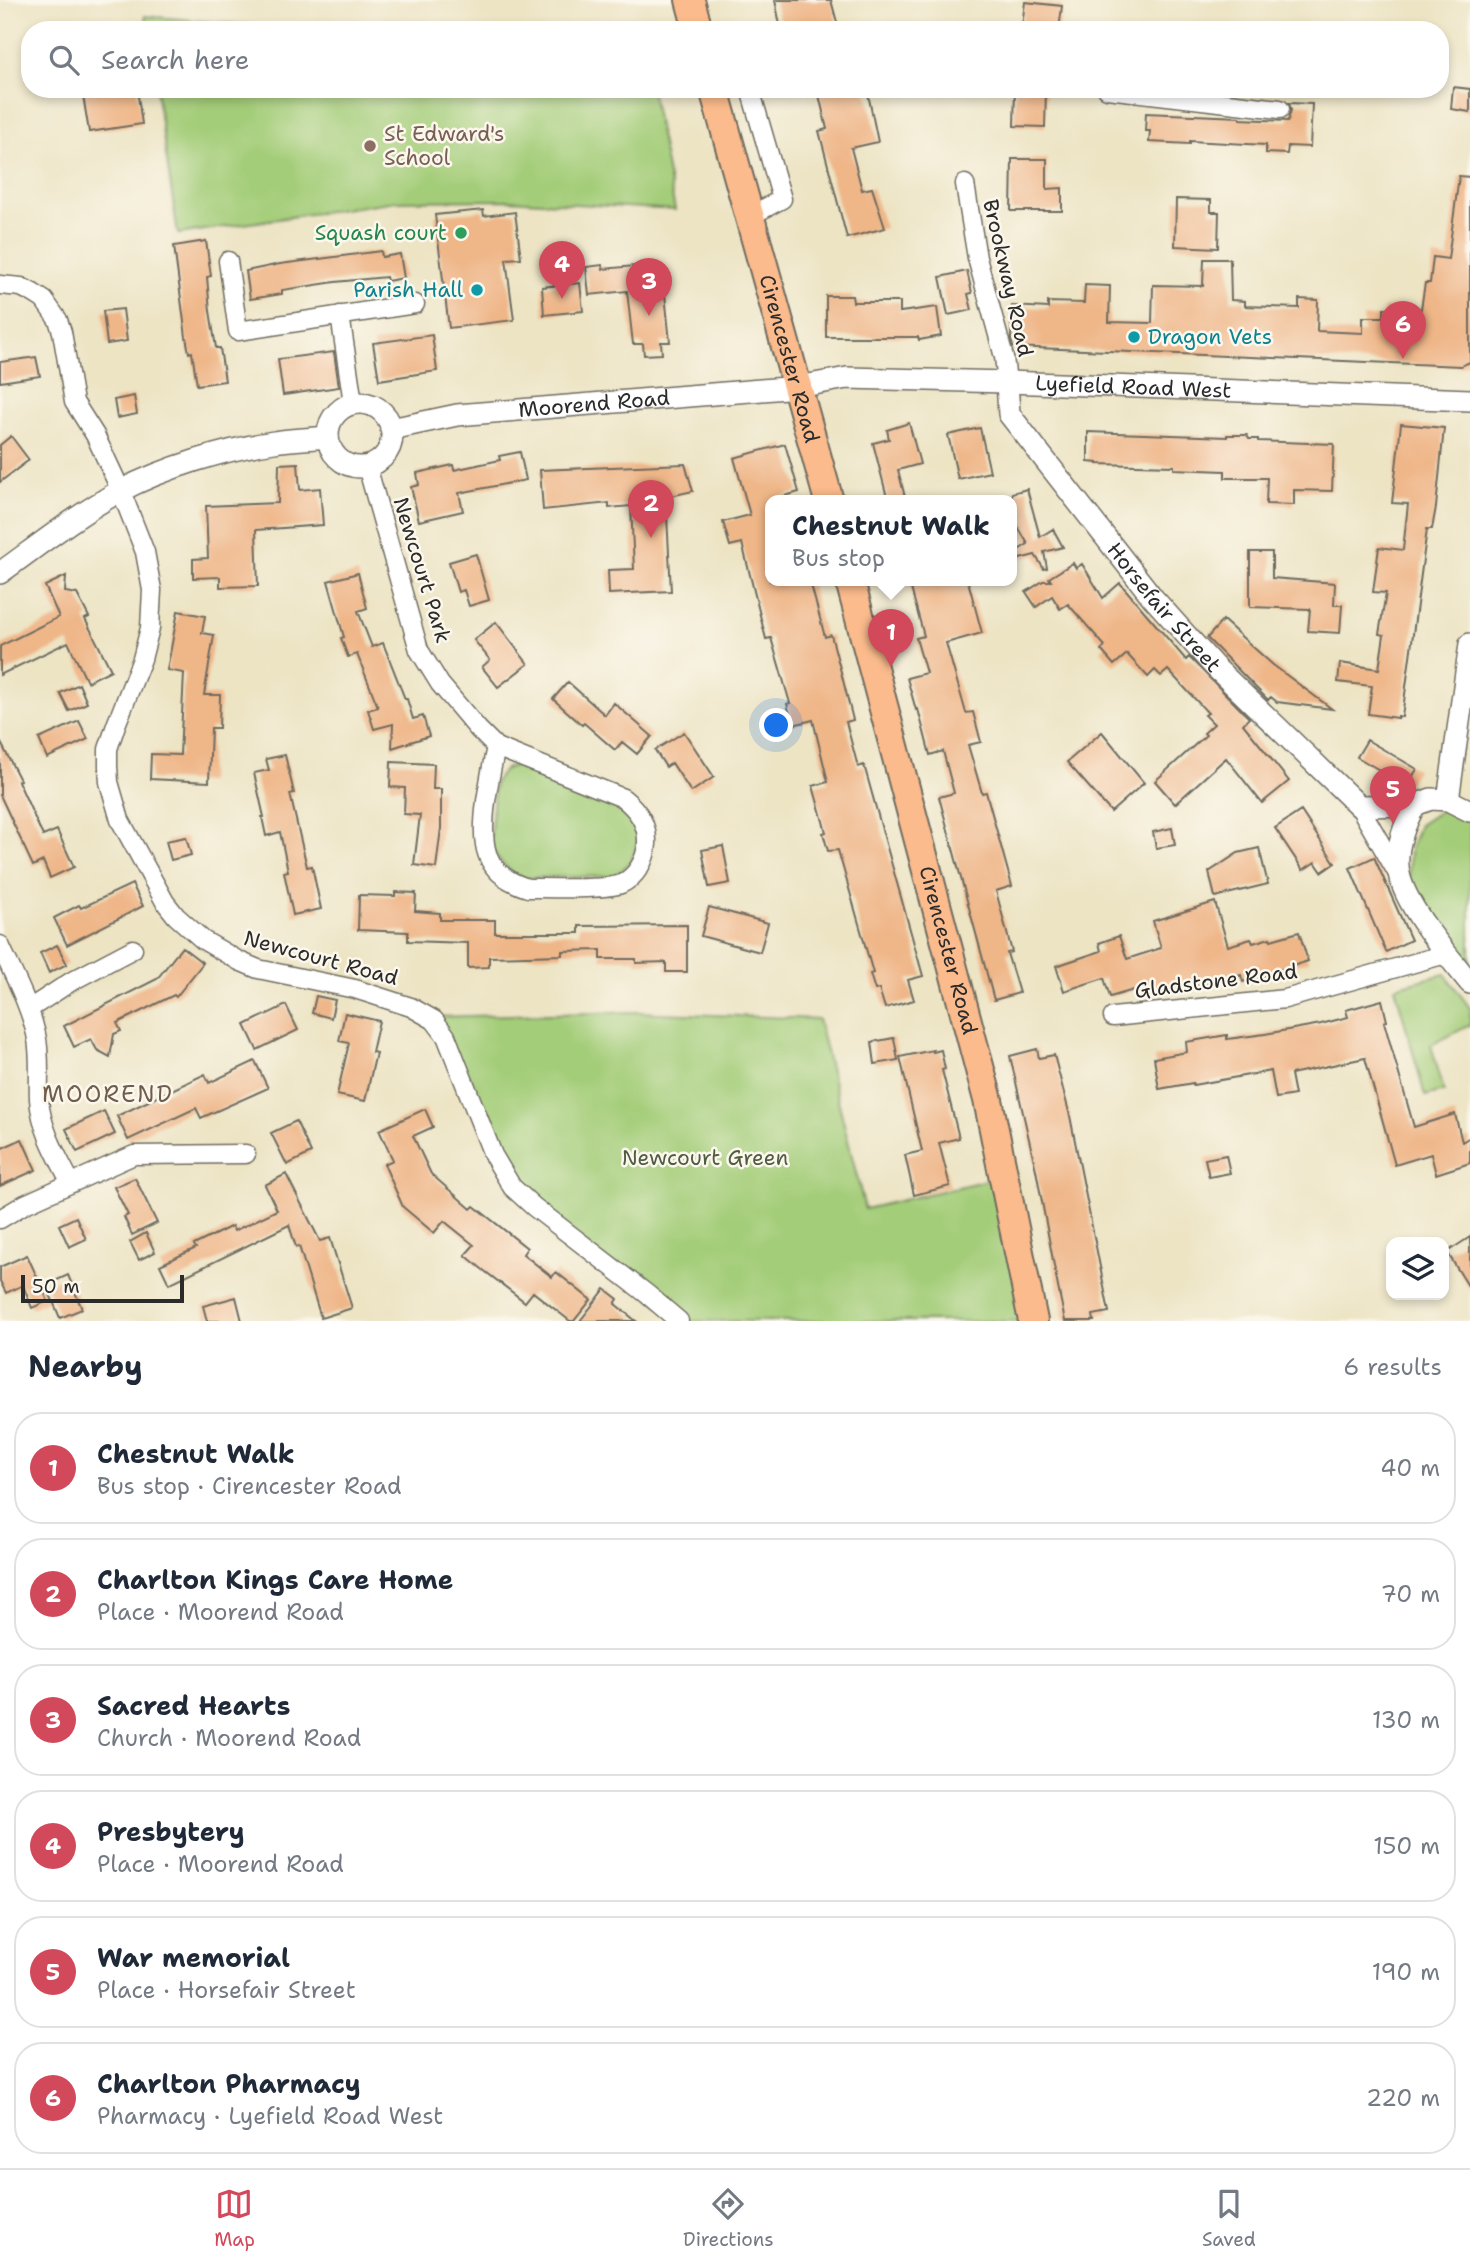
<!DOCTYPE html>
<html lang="en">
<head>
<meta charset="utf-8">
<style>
  :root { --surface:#fff; --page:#f2f2f3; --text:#1f2937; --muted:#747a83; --line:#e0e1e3; --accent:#d1495b }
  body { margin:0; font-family:"Shantell Sans",sans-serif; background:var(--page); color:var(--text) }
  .controls { position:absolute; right:21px; bottom:21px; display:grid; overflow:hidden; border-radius:14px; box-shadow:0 4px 10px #0003 }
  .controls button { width:63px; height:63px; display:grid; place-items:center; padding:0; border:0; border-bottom:2px solid var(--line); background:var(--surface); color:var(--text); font:35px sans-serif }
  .scale { position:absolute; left:21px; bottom:18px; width:163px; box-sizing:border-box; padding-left:7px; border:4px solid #2b2b2b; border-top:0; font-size:19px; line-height:24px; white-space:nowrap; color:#2b2b2b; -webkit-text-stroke:5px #fbf7ec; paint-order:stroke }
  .you { position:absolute; left:777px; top:726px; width:24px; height:24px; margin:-18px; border:5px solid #fff; border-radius:50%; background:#1a73e8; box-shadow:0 0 0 10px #1a73e833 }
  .badge { display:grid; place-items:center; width:46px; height:46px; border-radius:50%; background:var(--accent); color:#fff; font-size:23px; font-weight:700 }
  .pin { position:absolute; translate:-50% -58px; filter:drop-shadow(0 2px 4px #0008) }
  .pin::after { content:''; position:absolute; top:37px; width:24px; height:21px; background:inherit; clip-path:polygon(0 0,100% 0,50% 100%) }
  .popup { position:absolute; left:765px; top:495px; width:252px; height:91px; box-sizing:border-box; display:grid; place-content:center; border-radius:14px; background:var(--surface); filter:drop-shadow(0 2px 5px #0005); font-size:23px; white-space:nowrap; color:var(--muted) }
  .popup b { font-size:26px; color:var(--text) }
  .popup::after { content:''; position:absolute; left:50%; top:100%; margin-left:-14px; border:14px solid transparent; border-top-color:var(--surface) }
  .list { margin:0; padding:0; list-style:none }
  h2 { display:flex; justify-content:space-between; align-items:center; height:91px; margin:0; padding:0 28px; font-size:30px }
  h2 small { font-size:23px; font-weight:400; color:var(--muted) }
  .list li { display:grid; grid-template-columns:46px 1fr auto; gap:21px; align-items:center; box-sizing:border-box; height:112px; margin:0 14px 14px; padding:0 14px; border:2px solid var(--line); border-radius:28px }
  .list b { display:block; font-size:26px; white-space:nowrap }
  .list p { margin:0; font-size:23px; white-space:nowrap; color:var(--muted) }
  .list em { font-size:23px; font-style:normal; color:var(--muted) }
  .icon { flex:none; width:38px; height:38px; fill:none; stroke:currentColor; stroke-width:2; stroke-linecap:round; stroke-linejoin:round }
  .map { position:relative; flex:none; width:1470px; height:1321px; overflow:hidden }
  .search { position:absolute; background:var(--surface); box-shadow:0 4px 10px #0003; left:21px; right:21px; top:21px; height:77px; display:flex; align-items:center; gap:18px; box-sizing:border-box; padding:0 24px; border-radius:28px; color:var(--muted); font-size:26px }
  .sheet { height:847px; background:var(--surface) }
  nav { display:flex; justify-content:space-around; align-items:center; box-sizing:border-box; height:98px; border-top:2px solid var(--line); background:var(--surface); font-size:19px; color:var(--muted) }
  nav a { display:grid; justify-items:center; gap:4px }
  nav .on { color:var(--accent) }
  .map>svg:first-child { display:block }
</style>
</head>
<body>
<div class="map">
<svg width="1470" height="1321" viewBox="0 0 1470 1321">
  <rect width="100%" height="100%" fill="#fbf7ec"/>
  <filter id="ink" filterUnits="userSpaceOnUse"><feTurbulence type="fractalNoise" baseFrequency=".0143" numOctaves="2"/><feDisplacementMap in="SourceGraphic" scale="14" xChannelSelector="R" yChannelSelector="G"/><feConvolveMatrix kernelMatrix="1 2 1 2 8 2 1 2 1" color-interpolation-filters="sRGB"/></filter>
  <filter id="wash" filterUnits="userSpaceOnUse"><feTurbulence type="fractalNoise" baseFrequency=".00686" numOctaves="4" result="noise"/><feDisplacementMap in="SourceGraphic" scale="28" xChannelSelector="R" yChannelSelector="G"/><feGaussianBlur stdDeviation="1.57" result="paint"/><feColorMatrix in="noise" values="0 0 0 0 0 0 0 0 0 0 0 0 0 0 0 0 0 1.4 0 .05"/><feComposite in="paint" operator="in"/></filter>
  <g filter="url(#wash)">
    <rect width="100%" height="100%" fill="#ede4c4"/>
    <path fill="#a4cd79" stroke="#687c52" stroke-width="2" d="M145,16L312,30H147Z
      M156,89H651L675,210L508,200L396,201L178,234Z
      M518,764L615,803C646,822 644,857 614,876L525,878L514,874L498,859L490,842L495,782L505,769Z
      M1443,809L1470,818V962L1434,917L1409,879L1410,849L1419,825Z
      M1445,974L1470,1008V1025L1431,1045L1444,1091L1425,1096L1395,987Z
      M636,1012L818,1019L865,1209L1004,1176L1033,1321H679L512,1187L430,1017Z"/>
    <g id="blocks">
      <path fill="#efb688" d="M775,0H831L839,30H781Z
        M1025,2L1062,6L1059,30L1022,26Z
        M1453,87L1470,89V112L1451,109Z
        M82,89H137L142,124L89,132Z
        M843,89H867L878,142L851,148L862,190L872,188L885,228L847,238L819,131L827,129L819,95Z
        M1015,89H1046L1045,127L1014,126Z
        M1289,103L1312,104L1310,147L1288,146L1287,154L1266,153V145L1190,141V144L1149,142L1150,131H1145L1146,113L1240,117V119L1288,121L1291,110Z
        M1012,159H1047V189L1062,188V211H1011Z
        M1459,176L1470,177V362L1461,366L1013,347L1011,340L1012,306L1048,308V302L1084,303L1085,285L1110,286L1109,322L1152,323L1153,285L1203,286L1204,259H1230L1231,300L1245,301V306L1299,308V299L1318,300L1317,331L1363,333V317H1384V308L1421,309L1425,283H1430L1433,257L1448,259Z
        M1176,199L1211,200V212H1219L1218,248L1175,246Z
        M483,210L484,216L515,212L521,258L506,259L514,320L449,328L435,215Z
        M206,241L211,276L207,277L210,311L216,348H220L225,381L197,385L192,352L189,353L186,337L174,246Z
        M381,251L382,257L400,254L404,278L387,281L386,277L335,282L282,290V294L250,299L246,271L280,264Z
        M656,264L658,285H664L670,342H661L662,354L644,355L643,344H633L627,291L589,295L586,267L602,265L603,269Z
        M967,271L972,293L968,294L972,310L948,315L940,277Z
        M580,283L583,311L544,315L542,287Z
        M826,296H852L853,302H900V312L937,307L941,336L919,340L918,337H826Z
        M123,309L127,341L107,344L103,311Z
        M432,335L437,371L379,380L373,343Z
        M334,352L339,387L283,395L278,359Z
        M36,357L40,376L0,382V362Z
        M134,396L137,414L117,418L114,400Z
        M909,423L920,464L898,470L906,501H888L873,443L889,439L887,430Z
        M1401,424L1444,428L1436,507L1432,529H1427L1402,717L1398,716V718L1368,714L1372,686L1338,682L1340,663L1379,669L1384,635L1379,634L1386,593L1373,592L1379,547L1403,550L1408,504L1392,503Z
        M980,428L990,472L958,479L948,435Z
        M1088,432L1227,437V435H1247L1249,439H1258V441L1334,444L1332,491L1294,490V505L1266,504L1267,478H1225V471L1174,469V466L1098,464V463L1088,462Z
        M11,436L29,460L0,482V445Z
        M785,444L799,492L770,500V581H810L825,637L831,635L841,672L853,720L846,722L858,767L864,765L923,976L908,980L914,1000L885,1008L879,989L875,990L870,974L873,973L838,850L828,851L823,833L826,832L813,786L828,782L813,720L793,725L787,704L790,703L771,638L766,639L742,543L730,546L723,522L750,515L734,458Z
        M520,452L526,480L459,493L463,511L419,521L411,487L419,485L417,473L453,465L454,470L500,460L499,456Z
        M298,463L300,490L320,488L323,525L256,530L258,586L220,587V577L193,578V559L208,558L206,506L278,503L279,464Z
        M685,464L693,491L666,497L671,591L609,594L608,570L634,569L631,506L609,508V503L543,510L540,470Z
        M1027,489L1040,537L1053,529L1063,547L1044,552L1047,568L1044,569L1035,555L1012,561V554L1028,544L1012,517V493Z
        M1250,552H1272V578L1335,583L1334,605H1342L1340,633L1308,631L1310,609L1250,607Z
        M476,554L489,600L469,606L464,590L458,592L449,562Z
        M1073,563L1076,568L1082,564L1103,598L1120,583L1186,660L1189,657L1249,718L1243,724L1289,781L1262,803L1226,758L1175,804L1155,781L1206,735L1204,733L1214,724L1205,715L1208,713L1168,670L1161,676L1155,670L1148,677L1127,654L1114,665L1101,650L1105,646L1068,604L1060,609L1052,596L1036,607L1026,592L1043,581H1051L1049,578Z
        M358,573L367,608L358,611L372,647L383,643L405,699H407L413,719L423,716L429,736L392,748L393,724L374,729L368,710L378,707L357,654L348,657L341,638L344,637L328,581Z
        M66,576L65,592L77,594L89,617L85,619L111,670L87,682L68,642L0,675V646L59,617L45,586Z
        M909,581H968L982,633L946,643L966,713L973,712L981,742L968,745L982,793L986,792L1012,886L996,891L1012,952L1007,953L1019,993L994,1000L939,797L954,793L943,751L930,755L918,709L916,710L907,678L926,673L916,638L924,636Z
        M178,611L205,616L202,633L214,635L204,695H220L219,728H211L209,782L150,779L151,754L180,755L184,673L167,670Z
        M1223,620L1273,665L1332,709L1277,702L1271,697L1268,700L1207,638Z
        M496,622L528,664L498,687L482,667L490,660L474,640Z
        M568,682L605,715L614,703L652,736L637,754L622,742L615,750L584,723L582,725L553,699Z
        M79,684L87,703L69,711L60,693Z
        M79,721L88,739L47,758L39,739Z
        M684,732L714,777L691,792L672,763L666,767L655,750Z
        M1102,732L1144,783L1111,812L1067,762Z
        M1367,740L1417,769L1407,786L1357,757Z
        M0,741L20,780L18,781L43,836L57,830L74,867L50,878L43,861L33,866L0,795Z
        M285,755L294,793L290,794L307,867L312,866L321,909L293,915L284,872L288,871L280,832L266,836L262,817H264L254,773L269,770L266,759Z
        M391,762L434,764L433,789H441V828L436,868L414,865L420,815L404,814L405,788L390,787Z
        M1301,811L1335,863L1322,872L1315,862L1303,870L1275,828Z
        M1172,828L1175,845L1156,848L1153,832Z
        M186,837L191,855L171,860L166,841Z
        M723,846L730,883L709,887L702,850Z
        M1259,848L1268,884L1215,897L1209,872L1238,853Z
        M1374,857L1411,940L1386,952L1350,868Z
        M132,884L143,906L67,945L54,918L79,905L81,908Z
        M395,892L416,893L415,911L440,913V920H495V933H579V926L687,925V972H666V962L636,963V959H601V950L562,951V955L489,957V967L468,968V943L408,941V932L358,930L359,895L395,896Z
        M1215,902L1228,946L1251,939L1253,943L1270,938L1271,940L1299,932L1308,961L1243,982L1241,975L1198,988L1196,984L1174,991L1173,986L1153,992L1151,985L1110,997L1104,978L1064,991L1056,966L1101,951L1099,943L1119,936L1127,959L1161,948L1153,921Z
        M709,907L768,923L760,952L701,936Z
        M57,945L67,964L49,973L40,953Z
        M182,947L203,963L176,997L174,995L117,1023L121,1031L114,1034L110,1057L97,1050L91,1039L74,1047L64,1026L157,979Z
        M316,996L335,1000L331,1018L312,1013Z
        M1382,1000L1387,1021L1384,1022L1414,1127L1455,1114L1462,1142L1470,1137V1163L1436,1174L1431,1154L1395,1165L1365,1058L1291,1074L1295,1095L1276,1098L1271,1071L1193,1085V1083L1159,1089L1154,1058L1187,1052L1186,1042L1227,1035V1039L1265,1034L1321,1024L1348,1017L1346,1010Z
        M286,1005L298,1030L257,1050L245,1025Z
        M345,1013L379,1021L372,1052L376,1053L365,1101L337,1095L349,1043L339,1041Z
        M894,1038L898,1060L875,1064L872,1042Z
        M1037,1049L1039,1058L1054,1055L1070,1116L1109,1312L1093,1315L1094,1321H1065L1058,1287L1036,1170L1010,1056Z
        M933,1050V1052L941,1050L945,1069L942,1070L959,1138L939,1143L950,1186L914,1195L905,1155L922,1151L900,1057Z
        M255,1061L268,1088L201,1118L196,1108L128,1140L117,1116L205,1074L209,1083Z
        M425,1109L433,1127L413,1136L431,1174L471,1209L474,1206L527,1248L523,1254L552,1277L556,1272L591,1300L574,1321H570L533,1292L525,1302L482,1269L465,1255L474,1245L444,1221L434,1233L403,1207L384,1164L393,1160L379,1130Z
        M104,1111L115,1134L77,1152L66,1129Z
        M296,1121L311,1153L287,1165L271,1133Z
        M22,1139L36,1170L0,1186V1149Z
        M1226,1155L1230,1173L1209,1177L1205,1159Z
        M286,1174L320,1241L330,1238L352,1308L321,1318L299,1246L296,1247L289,1225L169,1284L160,1265L196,1248L194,1245L232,1226L234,1231L277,1210L265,1185Z
        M135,1178L157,1223L132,1235L124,1217L128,1215L114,1187Z
        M76,1217L86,1239L69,1247L59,1225Z
        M146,1233L155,1252L139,1260L130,1242Z
        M1470,1237V1289L1447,1252Z
        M27,1255L48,1301L32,1308L23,1285L6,1293L0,1281V1267Z
        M68,1275L82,1309L60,1318L46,1285Z
        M605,1289L618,1299L615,1304L636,1321H580Z
        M236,1297L242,1321H207L203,1306Z"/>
    </g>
  </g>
  <g filter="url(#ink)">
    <use href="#blocks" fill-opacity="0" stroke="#6f6c61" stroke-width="2"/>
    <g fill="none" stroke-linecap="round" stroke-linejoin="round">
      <g stroke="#6f6c61" stroke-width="21">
        <path id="minor" d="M1107,89L1280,109
          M965,184L977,258L1004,357L1007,382
          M750,216L782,199L750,89
          M228,261L238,331L415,304
          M0,285L21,287L33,293L44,300L58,320L62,332L74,402L95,435L121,491L145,552L152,590L150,628L142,659L116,725L108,749V766L109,782L120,820L165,902L176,916L203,940L239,961L258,969L355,989L411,1007L434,1020L446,1036L493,1155L512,1187L534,1207L647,1294L679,1321
          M340,315L353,403
          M367,466L419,650L440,684L478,729L496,747L623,798C638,810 648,824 647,844C646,860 636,877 621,884C606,890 548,888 528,888C481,874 481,842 486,801C489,782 492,765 496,747
          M1359,806L1398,874
          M0,945C13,974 29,1003 36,1034C41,1056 38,1077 39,1099C41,1129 57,1156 71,1183
          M29,1009L72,981L133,949
          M1113,1017L1285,999L1446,954
          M0,1219L25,1204L134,1155L246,1154"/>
      </g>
      <g stroke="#6f6c61" stroke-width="24">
        <g id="tertiary">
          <path id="s1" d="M1007,382L1009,414L1153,598L1214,666L1359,806L1415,805L1431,799L1448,800L1470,811"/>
          <circle cx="360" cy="435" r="32"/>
          <path id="s2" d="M391,429L457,415L798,387L847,378L1007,382L1470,400"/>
          <path d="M0,573C39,545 78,514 120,491C164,468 226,449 274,442C292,439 310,439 328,437"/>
          <path d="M1448,800L1470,644"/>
          <path d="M1415,805C1403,827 1393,853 1400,878C1410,912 1448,956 1470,983"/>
        </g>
      </g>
      <g stroke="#6f6c61" stroke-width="32">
        <g id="primary">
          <path d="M690,0L698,30"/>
          <path id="s3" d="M714,89L829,501"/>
          <path id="s4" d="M850,581L988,1100L1033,1321"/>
        </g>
      </g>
      <use href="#minor" stroke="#fff" stroke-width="18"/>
      <use href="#tertiary" stroke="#fff" stroke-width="21"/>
      <use href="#primary" stroke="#fbbb8c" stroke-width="28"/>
    </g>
  </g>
  <circle fill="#8d6e63" stroke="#fbf7ec" stroke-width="2.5" cx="370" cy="146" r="7"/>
  <circle fill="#2e9e5b" stroke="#fbf7ec" stroke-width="2.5" cx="461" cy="233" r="7"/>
  <g fill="#0f9aa8" stroke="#fbf7ec" stroke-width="2.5">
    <circle cx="477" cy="290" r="7"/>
    <circle cx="1134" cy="337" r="7"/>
  </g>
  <g text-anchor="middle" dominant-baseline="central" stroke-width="5" stroke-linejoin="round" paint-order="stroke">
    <g font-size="21" fill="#785e54" stroke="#fbf7ec" text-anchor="start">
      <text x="384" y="134">St Edward's<tspan x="384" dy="24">School</tspan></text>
    </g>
    <g font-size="21" fill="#27864d" stroke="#fbf7ec" text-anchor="end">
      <text x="447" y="233">Squash court</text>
    </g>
    <g font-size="21" fill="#2b2b2b" stroke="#fbf7ec">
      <text transform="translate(1008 278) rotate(77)">Brookway Road</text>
      <text stroke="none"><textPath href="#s3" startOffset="280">Cirencester Road</textPath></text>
      <text stroke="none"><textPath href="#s2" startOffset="746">Lyefield Road West</textPath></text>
      <text stroke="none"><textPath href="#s2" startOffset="205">Moorend Road</textPath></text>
      <text transform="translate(422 570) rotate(73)">Newcourt Park</text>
      <text stroke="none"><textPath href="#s1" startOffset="280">Horsefair Street</textPath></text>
      <text stroke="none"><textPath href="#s4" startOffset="382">Cirencester Road</textPath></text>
      <text transform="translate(321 958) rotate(15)">Newcourt Road</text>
      <text transform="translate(1216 981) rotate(-7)">Gladstone Road</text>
    </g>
    <g font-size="21" fill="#0d838f" stroke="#fbf7ec" text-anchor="end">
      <text x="463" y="290">Parish Hall</text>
      <text x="1148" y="337" text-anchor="start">Dragon Vets</text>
    </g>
    <g font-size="21" fill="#4f5c42" stroke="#fbf7ec">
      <text x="705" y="1158">Newcourt Green</text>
    </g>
    <g font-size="23" letter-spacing="2" fill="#705c4c" stroke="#fbf7ec">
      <text x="108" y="1094">MOOREND</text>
    </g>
  </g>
</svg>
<div class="controls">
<button><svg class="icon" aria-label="layers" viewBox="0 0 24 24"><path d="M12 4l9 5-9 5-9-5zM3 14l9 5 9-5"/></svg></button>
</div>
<div class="scale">50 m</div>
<div class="you"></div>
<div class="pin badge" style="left:891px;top:667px">1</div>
<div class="popup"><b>Chestnut Walk</b>Bus stop</div>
<div class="pin badge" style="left:651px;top:538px">2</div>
<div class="pin badge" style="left:649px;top:316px">3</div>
<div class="pin badge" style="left:562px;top:299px">4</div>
<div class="pin badge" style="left:1393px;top:824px">5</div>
<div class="pin badge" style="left:1403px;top:359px">6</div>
<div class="search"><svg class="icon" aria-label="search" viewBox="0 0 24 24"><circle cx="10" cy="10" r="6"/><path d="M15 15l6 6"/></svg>Search here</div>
</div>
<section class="sheet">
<h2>Nearby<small>6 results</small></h2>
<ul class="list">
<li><span class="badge">1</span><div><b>Chestnut Walk</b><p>Bus stop · Cirencester Road</p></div><em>40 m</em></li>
<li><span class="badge">2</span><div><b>Charlton Kings Care Home</b><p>Place · Moorend Road</p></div><em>70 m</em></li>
<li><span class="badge">3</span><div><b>Sacred Hearts</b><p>Church · Moorend Road</p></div><em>130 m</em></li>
<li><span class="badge">4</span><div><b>Presbytery</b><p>Place · Moorend Road</p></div><em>150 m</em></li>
<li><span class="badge">5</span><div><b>War memorial</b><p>Place · Horsefair Street</p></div><em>190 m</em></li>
<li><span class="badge">6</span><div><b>Charlton Pharmacy</b><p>Pharmacy · Lyefield Road West</p></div><em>220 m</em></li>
</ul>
</section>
<nav>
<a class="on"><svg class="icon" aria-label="map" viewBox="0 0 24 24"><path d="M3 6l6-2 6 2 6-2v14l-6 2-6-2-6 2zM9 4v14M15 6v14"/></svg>Map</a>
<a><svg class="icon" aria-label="directions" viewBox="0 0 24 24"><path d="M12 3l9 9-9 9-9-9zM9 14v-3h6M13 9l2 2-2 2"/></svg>Directions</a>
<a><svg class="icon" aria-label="saved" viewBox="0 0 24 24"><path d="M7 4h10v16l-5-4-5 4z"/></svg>Saved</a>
</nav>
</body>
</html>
